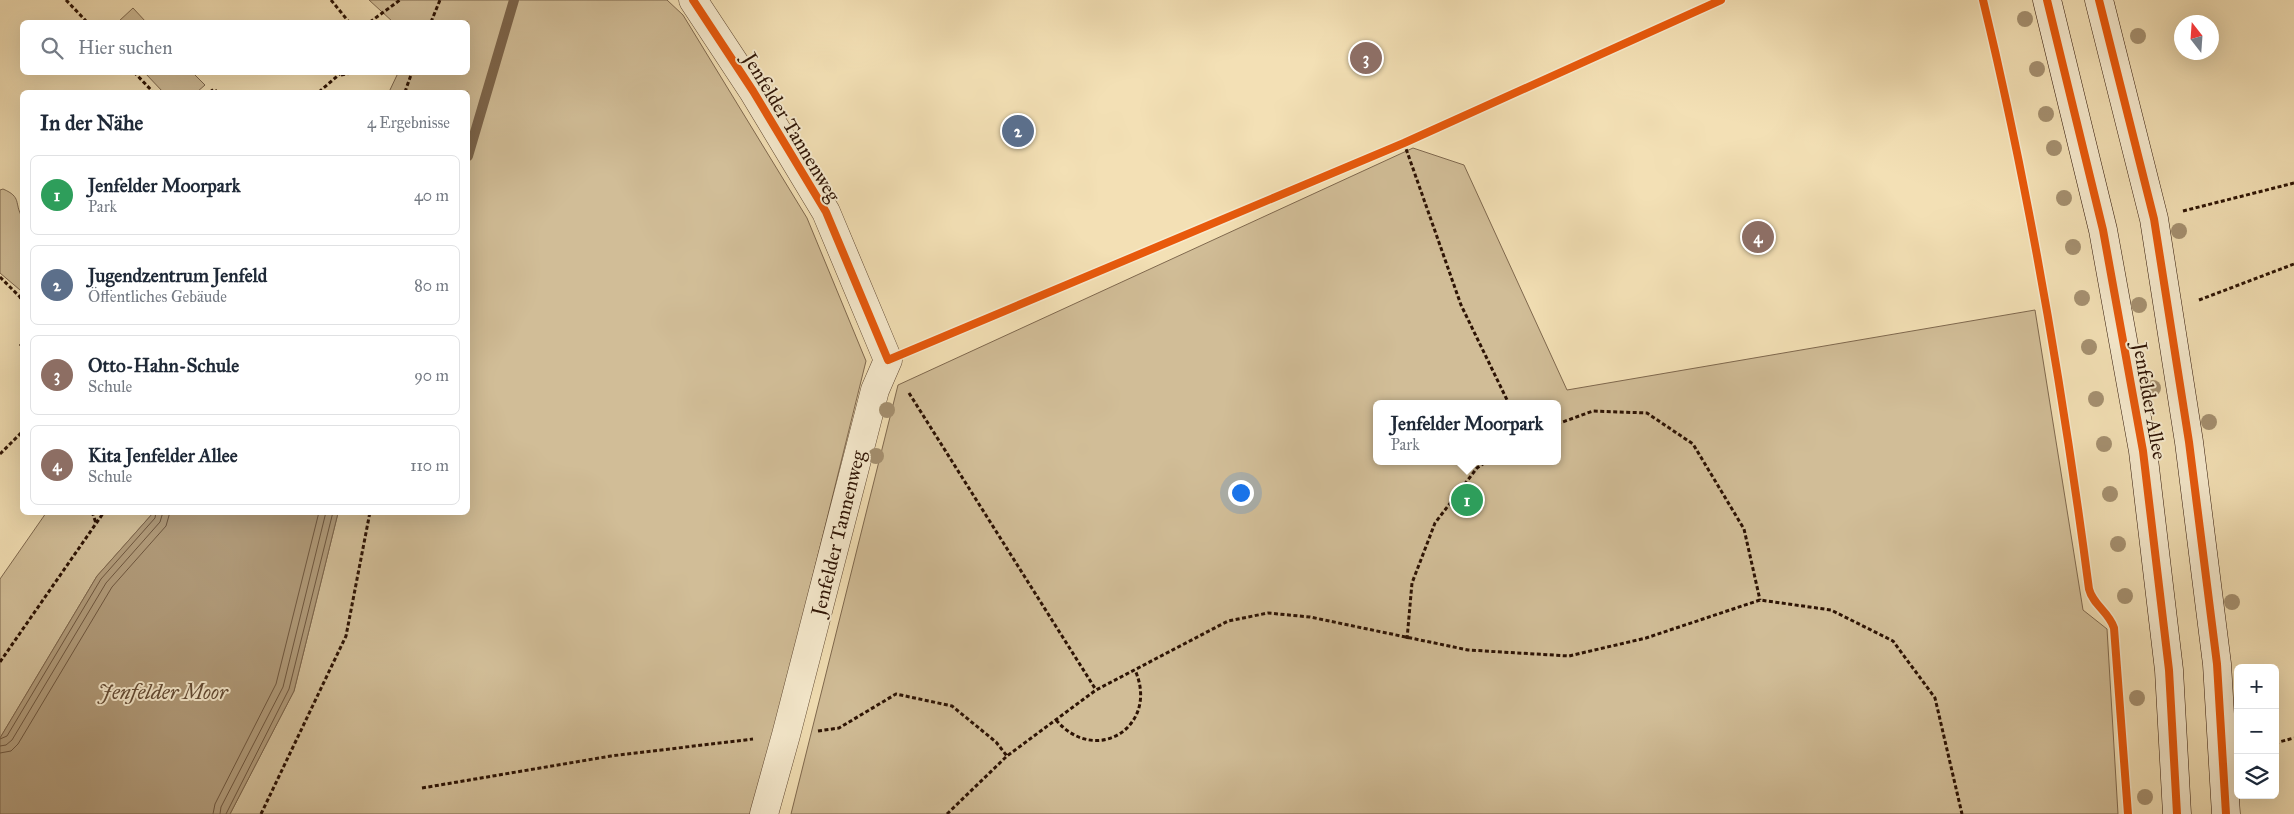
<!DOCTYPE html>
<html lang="de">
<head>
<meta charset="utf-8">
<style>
  :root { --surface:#fff; --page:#f6f6f7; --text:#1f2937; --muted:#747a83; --line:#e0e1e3; --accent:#8f2418 }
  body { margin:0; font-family:"IM FELL Great Primer",serif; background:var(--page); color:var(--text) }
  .controls { position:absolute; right:15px; bottom:15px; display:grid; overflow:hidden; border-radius:8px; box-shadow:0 5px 20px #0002 }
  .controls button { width:45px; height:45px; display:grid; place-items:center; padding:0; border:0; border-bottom:1px solid var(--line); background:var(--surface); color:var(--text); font:25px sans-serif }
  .compass { position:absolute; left:2174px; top:15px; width:45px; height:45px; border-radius:50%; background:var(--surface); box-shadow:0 5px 20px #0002; rotate:343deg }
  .you { position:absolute; left:1240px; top:492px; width:18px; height:18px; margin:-12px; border:4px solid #fff; border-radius:50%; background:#1a73e8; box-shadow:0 0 0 8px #1a73e833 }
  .badge { display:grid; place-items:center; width:32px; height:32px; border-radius:50%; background:var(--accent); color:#fff; font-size:16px; font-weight:700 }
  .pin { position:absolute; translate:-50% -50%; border:2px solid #fff; box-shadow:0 1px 5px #0006 }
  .popup { position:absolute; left:1373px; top:400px; width:188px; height:65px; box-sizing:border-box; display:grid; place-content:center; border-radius:8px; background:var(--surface); filter:drop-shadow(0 1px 4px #0005); font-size:16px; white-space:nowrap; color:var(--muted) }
  .popup b { font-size:19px; color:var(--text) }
  .popup::after { content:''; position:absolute; left:50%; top:100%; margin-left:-10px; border:10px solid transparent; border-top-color:var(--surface) }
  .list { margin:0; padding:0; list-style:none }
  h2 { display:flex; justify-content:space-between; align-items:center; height:65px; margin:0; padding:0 20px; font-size:21px }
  h2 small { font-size:16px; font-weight:400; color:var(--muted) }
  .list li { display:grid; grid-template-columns:32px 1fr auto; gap:15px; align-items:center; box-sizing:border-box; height:80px; margin:0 10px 10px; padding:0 10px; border:1px solid var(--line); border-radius:8px }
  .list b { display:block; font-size:19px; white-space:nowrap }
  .list p { margin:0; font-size:16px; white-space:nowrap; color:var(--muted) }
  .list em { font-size:16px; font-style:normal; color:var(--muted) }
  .icon { flex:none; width:28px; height:28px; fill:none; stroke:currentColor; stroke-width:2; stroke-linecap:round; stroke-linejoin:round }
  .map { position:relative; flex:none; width:2294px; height:814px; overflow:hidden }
  .search { position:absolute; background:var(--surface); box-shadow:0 5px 20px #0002; left:20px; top:20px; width:450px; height:55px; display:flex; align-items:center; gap:12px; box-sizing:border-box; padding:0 18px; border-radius:8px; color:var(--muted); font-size:19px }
  .panel { position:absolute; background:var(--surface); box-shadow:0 5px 20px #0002; left:20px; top:90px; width:450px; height:425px; border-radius:8px }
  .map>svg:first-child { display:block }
</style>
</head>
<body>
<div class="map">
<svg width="2294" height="814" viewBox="0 0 2294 814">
  <rect width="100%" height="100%" fill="#f3e0b5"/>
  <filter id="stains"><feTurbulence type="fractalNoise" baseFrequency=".004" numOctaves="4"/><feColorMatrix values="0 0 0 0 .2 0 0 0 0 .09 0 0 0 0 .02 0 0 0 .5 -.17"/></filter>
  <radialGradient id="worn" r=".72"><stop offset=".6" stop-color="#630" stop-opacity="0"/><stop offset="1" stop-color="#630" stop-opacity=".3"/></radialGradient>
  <path fill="#d1bd97" stroke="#7f684e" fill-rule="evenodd" d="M369,0H667L683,15L807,218L866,361L754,814H230L294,691L338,513L468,512V92H389L398,73L468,72V22H393Z
    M133,8L146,22H118Z
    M145,73H193L205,85L197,92H163Z
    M1413,148L1464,165L1567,390L2035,310L2083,610L2107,629L2118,814H791L898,385ZM1377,404H1557V461H1377Z
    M3,189C22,197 14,203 22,217V288L20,290L0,273V190Z
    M46,513H153L97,576L0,738V579Z"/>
  <path fill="#b09a79" stroke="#7c644a" d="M153,513H338L294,691L230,814H0V738L97,576Z"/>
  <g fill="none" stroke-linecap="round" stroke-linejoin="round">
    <path stroke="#6e563e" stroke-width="1" d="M0,739L7,736L101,579L155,518L156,512
      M0,746L6,745L12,740L106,583L160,522L163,512
      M0,753L11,751L18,744L112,587L166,526L170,512
      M213,814L215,804L276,684L319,512
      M220,814L221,807L283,687L326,512
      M226,814L289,689L333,512"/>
    <path stroke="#7c644a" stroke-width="10" d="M468,156L514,0"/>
    <g stroke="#5e4630" stroke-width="29">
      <path id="street" d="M693,0L753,91L826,212L888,360L875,390L786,735L764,814"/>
    </g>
    <g stroke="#2d1304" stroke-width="29">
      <path id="secondary" d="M2047,0L2103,230L2143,451L2169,670L2177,814
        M2099,0L2154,219L2189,442L2217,664L2226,814"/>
    </g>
    <path stroke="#2d1304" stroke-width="3" stroke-dasharray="4 2.5" stroke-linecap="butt" d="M66,0L87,22
      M331,0L349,22
      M370,22L400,0
      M431,22L440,0
      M134,72L153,92
      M341,75L357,72
      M210,92L214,89L217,92
      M319,92L342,72
      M405,92L412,72
      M1404,143L1461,305L1509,404
      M2183,211L2294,183
      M0,277L20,297L22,302
      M2199,300L2294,264
      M20,346L22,344
      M916,348L1404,143L1721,0
      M909,393L1096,690
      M1557,424L1593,411L1647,413L1693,444L1744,529L1760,600
      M0,454L22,432
      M92,512L96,523
      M1407,639L1412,583L1435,523L1477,468L1487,461
      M0,662L104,512
      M1056,720C1096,767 1160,726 1135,670
      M818,731L839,728L896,694L952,706L996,742L1007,756
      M2275,743L2294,738
      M422,788L611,756L753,739
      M261,814L346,636L370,512
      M947,814L1007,756L1096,690L1228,621L1268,613L1310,617L1468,650L1569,656L1646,638L1760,600L1831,610L1893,641L1935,698L1962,814"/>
    <use href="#street" stroke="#f7ebcf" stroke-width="28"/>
    <use href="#secondary" stroke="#f7ebcf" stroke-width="28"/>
    <g stroke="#f7ebcf" stroke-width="11">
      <path id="cycleway" d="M693,0L753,91L826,212L888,360L1404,143L1721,0
        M1983,0C2030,194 2063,391 2089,589C2093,605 2109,612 2114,628L2128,814
        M2047,0L2103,230L2143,451L2169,670L2177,814
        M2099,0L2154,219L2189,442L2217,664L2226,814"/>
    </g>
    <use href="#cycleway" stroke="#e8590c" stroke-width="8"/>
  </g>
  <g fill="#a59070">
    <circle cx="2025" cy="19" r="8"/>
    <circle cx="2138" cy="36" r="8"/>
    <circle cx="2037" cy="69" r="8"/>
    <circle cx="2046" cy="114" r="8"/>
    <circle cx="2054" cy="148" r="8"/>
    <circle cx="2064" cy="198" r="8"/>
    <circle cx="2179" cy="231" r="8"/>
    <circle cx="2073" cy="247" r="8"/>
    <circle cx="2082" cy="298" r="8"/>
    <circle cx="2139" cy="305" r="8"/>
    <circle cx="2089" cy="347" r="8"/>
    <circle cx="2153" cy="388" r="8"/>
    <circle cx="2096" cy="399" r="8"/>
    <circle cx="887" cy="410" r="8"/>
    <circle cx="2209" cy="422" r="8"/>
    <circle cx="2104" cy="444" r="8"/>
    <circle cx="876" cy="456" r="8"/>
    <circle cx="2110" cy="494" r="8"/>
    <circle cx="2118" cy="544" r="8"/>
    <circle cx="2125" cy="596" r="8"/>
    <circle cx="2232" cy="602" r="8"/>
    <circle cx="2137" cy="698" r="8"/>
    <circle cx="2145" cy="797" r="8"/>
  </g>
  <g text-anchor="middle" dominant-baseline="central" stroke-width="4" stroke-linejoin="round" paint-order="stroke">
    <g font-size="20" fill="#2d1304" stroke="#f7ebcf">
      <text transform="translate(792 127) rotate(59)">Jenfelder Tannenweg</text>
      <text transform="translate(2150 401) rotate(80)">Jenfelder Allee</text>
      <text transform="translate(838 533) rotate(-76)">Jenfelder Tannenweg</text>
    </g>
    <g font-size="21" font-style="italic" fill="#614933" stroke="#f7ebcf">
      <text x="163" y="692">Jenfelder Moor</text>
    </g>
  </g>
  <rect width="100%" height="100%" filter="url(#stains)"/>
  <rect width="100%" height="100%" fill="url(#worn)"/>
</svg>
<div class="controls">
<button>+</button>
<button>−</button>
<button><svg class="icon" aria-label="layers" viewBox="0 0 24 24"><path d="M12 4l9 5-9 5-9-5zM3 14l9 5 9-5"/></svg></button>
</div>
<svg class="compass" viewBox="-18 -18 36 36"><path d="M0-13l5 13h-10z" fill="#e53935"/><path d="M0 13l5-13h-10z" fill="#747a83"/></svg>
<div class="you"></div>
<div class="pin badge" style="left:1467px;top:500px;background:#2e9e5b">1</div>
<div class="popup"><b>Jenfelder Moorpark</b>Park</div>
<div class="pin badge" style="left:1018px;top:131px;background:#5c6f8a">2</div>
<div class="pin badge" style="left:1366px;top:58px;background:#8d6e63">3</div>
<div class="pin badge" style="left:1758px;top:237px;background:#8d6e63">4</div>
<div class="search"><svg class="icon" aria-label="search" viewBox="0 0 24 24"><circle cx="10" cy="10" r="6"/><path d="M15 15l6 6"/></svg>Hier suchen</div>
<section class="panel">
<h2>In der Nähe<small>4 Ergebnisse</small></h2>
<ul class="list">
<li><span class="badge" style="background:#2e9e5b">1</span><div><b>Jenfelder Moorpark</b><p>Park</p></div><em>40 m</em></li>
<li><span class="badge" style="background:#5c6f8a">2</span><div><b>Jugendzentrum Jenfeld</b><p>Öffentliches Gebäude</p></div><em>80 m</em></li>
<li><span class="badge" style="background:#8d6e63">3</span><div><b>Otto-Hahn-Schule</b><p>Schule</p></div><em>90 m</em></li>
<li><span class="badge" style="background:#8d6e63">4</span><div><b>Kita Jenfelder Allee</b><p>Schule</p></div><em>110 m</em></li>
</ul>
</section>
</div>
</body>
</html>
